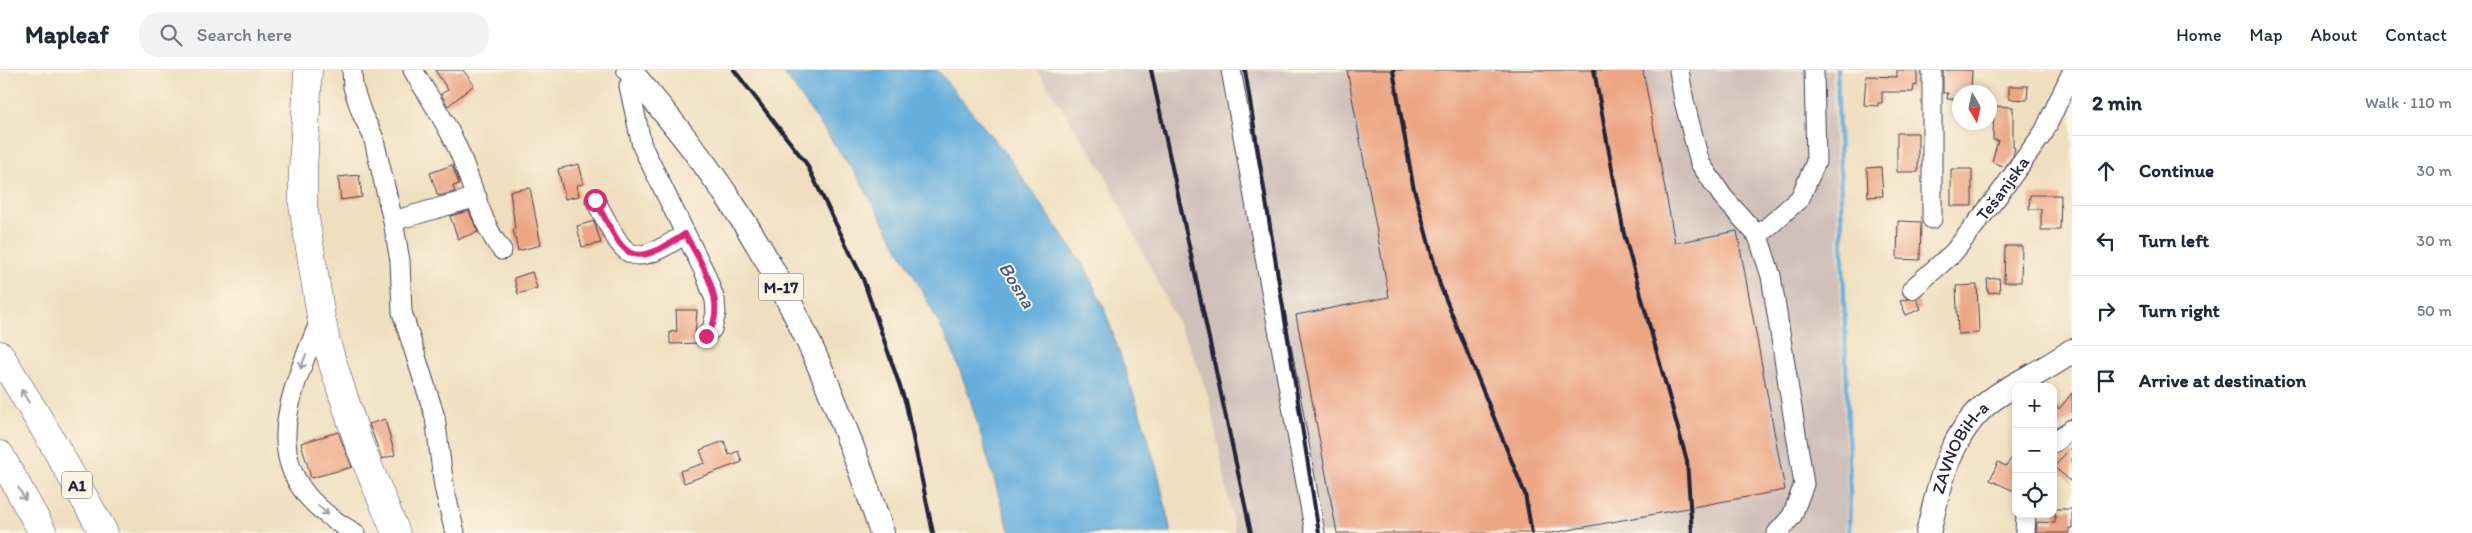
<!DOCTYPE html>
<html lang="en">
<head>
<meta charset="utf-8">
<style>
  :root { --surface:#fff; --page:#f2f2f3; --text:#1f2937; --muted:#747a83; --line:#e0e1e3 }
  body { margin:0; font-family:Itim,sans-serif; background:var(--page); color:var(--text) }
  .controls { position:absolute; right:15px; bottom:15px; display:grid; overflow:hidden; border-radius:10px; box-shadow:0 2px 8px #0003 }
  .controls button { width:45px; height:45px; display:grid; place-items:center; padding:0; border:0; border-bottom:1px solid var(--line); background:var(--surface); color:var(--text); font:25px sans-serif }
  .compass { position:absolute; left:1952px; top:15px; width:45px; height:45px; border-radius:50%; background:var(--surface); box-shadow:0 2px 8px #0003; rotate:171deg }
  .stop { position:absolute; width:15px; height:15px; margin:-11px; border:4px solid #db2777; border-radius:50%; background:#fff }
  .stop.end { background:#db2777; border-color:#fff; box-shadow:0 1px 5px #0008 }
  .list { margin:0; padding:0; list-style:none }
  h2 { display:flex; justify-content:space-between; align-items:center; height:65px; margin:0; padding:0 20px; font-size:21px }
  h2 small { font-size:16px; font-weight:400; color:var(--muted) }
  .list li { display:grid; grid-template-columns:32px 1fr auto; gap:15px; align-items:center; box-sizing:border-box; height:70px; padding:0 20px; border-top:1px solid var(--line) }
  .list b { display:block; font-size:19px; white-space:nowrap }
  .list em { font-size:16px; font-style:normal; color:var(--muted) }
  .icon { flex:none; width:28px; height:28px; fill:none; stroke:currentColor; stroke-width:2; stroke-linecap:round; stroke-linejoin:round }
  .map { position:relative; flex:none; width:2072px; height:463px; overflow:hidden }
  header { display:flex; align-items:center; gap:30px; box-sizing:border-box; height:70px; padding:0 25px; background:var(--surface); border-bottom:1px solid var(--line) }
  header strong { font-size:24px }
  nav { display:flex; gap:28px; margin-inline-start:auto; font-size:18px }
  .search { width:350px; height:45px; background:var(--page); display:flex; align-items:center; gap:12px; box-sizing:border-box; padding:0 18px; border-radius:20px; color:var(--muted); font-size:19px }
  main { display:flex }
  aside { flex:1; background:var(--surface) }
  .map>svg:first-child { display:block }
</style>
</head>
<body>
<header>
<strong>Mapleaf</strong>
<div class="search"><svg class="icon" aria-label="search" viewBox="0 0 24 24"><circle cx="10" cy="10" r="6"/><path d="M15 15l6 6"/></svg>Search here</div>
<nav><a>Home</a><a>Map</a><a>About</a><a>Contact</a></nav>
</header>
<main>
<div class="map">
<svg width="2072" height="463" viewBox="0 0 2072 463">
  <rect width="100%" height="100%" fill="#fcf5e5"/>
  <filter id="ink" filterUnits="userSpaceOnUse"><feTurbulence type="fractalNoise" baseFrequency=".02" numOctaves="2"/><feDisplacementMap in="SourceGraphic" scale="10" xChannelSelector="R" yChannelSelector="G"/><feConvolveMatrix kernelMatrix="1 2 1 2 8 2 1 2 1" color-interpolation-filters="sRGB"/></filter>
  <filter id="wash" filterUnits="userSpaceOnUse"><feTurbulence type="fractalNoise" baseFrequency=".0096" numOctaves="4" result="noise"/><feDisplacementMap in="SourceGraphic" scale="20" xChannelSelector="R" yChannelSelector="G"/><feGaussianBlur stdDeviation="1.12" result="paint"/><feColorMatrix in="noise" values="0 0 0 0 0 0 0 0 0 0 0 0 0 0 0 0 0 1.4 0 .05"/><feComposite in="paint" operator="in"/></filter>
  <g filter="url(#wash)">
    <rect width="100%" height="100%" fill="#f0dfbf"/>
    <path fill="#cfc0ba" d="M1037,0H1832L1847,430L1845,463H1235L1210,332L1194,286L1102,99Z"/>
    <path fill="#66afdd" stroke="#44688c" d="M782,0H937L942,6L1006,84L1086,199L1104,238L1145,358L1158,403L1171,463H1010L969,325L951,277L917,211L859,109Z"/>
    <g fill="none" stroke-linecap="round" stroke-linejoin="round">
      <path stroke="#66afdd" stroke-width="4.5" d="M1837,0L1850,422L1849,463"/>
    </g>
    <g id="blocks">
      <path fill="#eca684" d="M435,0H463L474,15L448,36L441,24L448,20Z
        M1347,0H1643L1675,173L1737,161L1785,420L1552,463H1337L1296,245L1389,227Z
        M1897,0H1917V16L1914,15L1913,22H1882V33H1878V36L1864,35L1866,6L1897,7Z
        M1943,0H1972L1971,22H1960V29H1947L1948,23H1943Z
        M2009,16H2028L2027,30L2009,29Z
        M1994,36L2013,37V77L2015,78L2013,86L2005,97L1992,92L1998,70H1993Z
        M1897,63H1918V102H1897Z
        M579,94L584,114L577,115L579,126L565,129L558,99Z
        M452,95L459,114L453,116L455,122L438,126L430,103Z
        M1881,97L1883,126L1868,127L1867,98Z
        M1951,99H1972V136H1951Z
        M359,105L362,127L341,130L338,107Z
        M530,118L541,175L518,181L513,159H515L510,121Z
        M2030,125H2061L2060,160H2041V139H2029Z
        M469,141L478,162L458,169L450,146Z
        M594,151L601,173L582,177L577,156Z
        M1898,151L1921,152L1920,190L1897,189Z
        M2005,176H2022L2021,212H2004Z
        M532,202L537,218L518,224L514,208Z
        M1999,208L2000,222L1988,223L1987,209Z
        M1977,215L1979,263L1958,264L1956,216Z
        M1907,229H1917L1921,239L1906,245L1900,231Z
        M676,240H697L695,267L698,273L670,274V262L677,261Z
        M2072,323V348L2053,359V331L2059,339Z
        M385,349L395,385L382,389L369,354Z
        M338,362L352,397L311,408L301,373Z
        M724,371L729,385L738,381L742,392L684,413L680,401L705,393L700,380Z
        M2072,376V412L2054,397Z
        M2016,382V422L1990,410L1998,392L2006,396Z
        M2055,439H2072V458H2069V463H2036L2037,452L2055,453Z"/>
    </g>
  </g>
  <g filter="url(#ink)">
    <use href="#blocks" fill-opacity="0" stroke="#413e4f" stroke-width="1"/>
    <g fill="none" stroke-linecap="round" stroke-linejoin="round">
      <g stroke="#413e4f" stroke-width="21">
        <g id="minor">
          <path d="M352,0L353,17L362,44L373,66L393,151L400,191L402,242L435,347L444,417L455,463"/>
          <path d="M413,0C428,26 445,50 457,77C471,107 481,156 502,180"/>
          <path d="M1231,0L1315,463"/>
          <path d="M1679,0L1684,31L1700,93L1723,127L1758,166L1771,206L1804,414L1792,446L1777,463"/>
          <path d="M637,10L629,16L642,76L705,203L715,230L716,243L712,259L706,265"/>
          <path d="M595,130C625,184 625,204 685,164"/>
          <path d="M1932,149V0"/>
          <path d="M393,151L477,127"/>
          <path d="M1758,166L1800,128L1816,92L1814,0"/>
          <path id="s1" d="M1912,219L1953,183L1997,127L2044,62L2072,2"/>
          <path d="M321,248C285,336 252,406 355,463"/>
          <path d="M2053,373L2072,359"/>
          <path d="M2025,463L2026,444"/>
        </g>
      </g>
      <g stroke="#413e4f" stroke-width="26">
        <g id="major">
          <path d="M629,0C665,42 700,85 731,132C799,233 844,348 882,463"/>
          <path id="s2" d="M1928,463C1941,410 1950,356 2000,324C2024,309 2049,298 2072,281"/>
        </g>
      </g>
      <g stroke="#413e4f" stroke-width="29">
        <path id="highway" d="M308,1L303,102V135L321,247L326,272L358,372L396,463
          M0,285L50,368L104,463
          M0,385L43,463"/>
      </g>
      <use href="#minor" stroke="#fff" stroke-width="19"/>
      <use href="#major" stroke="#fff" stroke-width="24"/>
      <use href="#highway" stroke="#fff" stroke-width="28"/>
      <path stroke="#22223b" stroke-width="4" d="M734,0L806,93L863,209L906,334L933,463
        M1151,0L1251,463
        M1245,0L1319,463
        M1393,0L1413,115L1440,215L1525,424L1532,463
        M1594,0L1624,164L1687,391L1692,463"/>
    </g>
    <defs><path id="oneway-shaft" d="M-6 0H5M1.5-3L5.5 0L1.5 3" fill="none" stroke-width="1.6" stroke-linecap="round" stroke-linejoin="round" transform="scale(1.25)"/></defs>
    <g stroke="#9c9ca7">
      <use href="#oneway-shaft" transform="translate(303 292) rotate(112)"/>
      <use href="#oneway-shaft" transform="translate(25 326) rotate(-121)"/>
      <use href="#oneway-shaft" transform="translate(22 424) rotate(61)"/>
      <use href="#oneway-shaft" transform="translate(323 440) rotate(41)"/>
    </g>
  </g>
  <g fill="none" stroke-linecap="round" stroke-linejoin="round" filter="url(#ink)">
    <path stroke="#db2777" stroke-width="6" d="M595,130C625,183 625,204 685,164C700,190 731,237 706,266"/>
  </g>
  <g text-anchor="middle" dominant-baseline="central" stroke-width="4" stroke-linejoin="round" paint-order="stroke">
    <g fill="#fcf5e5" stroke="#63616e" stroke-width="1">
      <rect x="758.5" y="203.5" width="45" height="27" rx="4"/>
      <rect x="62" y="401.5" width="30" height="27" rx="4"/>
    </g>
    <g font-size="16" font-weight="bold" fill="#22223b">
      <text x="781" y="217">M-17</text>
      <text x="77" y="415">A1</text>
    </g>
    <g font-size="18" fill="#22223b" stroke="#fcf5e5">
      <text stroke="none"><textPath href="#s1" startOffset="136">Tešanjska</textPath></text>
      <text stroke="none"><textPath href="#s2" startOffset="92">ZAVNOBiH-a</textPath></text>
    </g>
    <g font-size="19" font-style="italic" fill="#3d5a7c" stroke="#fcf5e5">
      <text transform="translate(1017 215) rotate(58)">Bosna</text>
    </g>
  </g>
</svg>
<div class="controls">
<button>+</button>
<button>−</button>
<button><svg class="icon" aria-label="locate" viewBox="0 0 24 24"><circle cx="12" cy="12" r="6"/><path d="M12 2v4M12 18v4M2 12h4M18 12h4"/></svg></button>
</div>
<svg class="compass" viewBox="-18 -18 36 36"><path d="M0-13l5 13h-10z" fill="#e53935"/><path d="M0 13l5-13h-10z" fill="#747a83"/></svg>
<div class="stop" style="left:595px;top:130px"></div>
<div class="stop end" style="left:706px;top:266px"></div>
</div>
<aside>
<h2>2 min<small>Walk · 110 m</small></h2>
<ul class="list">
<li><svg class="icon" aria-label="ahead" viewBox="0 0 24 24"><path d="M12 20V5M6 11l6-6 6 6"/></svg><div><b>Continue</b></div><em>30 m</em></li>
<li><svg class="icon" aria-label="left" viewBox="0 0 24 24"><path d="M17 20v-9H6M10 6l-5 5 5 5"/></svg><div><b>Turn left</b></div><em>30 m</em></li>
<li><svg class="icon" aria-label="right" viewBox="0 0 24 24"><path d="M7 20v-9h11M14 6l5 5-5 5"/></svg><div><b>Turn right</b></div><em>50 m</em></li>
<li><svg class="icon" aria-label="arrive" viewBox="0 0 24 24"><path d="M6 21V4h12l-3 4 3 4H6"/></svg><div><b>Arrive at destination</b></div></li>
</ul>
</aside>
</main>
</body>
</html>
